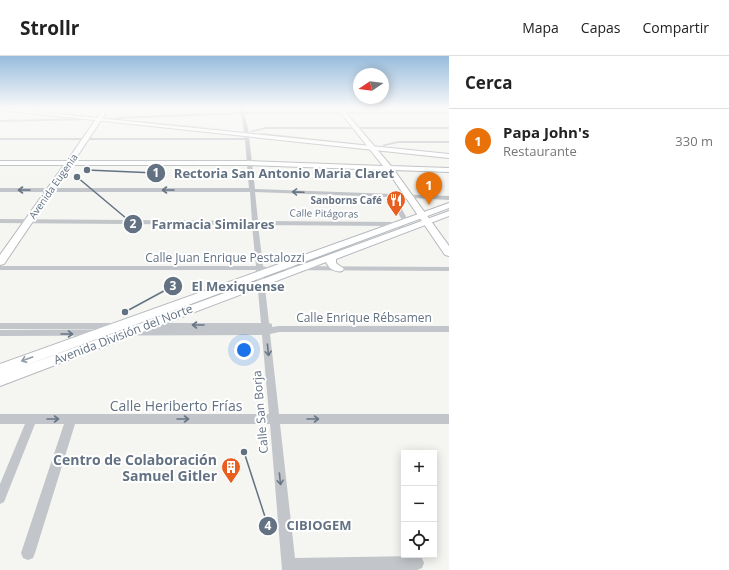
<!DOCTYPE html>
<html lang="es">
<head>
<meta charset="utf-8">
<style>
  :root { --surface:#fff; --page:#f6f6f6; --text:#222; --muted:#767676; --line:#e0e0e0; --accent:#111827 }
  body { margin:0; font-family:"Open Sans",sans-serif; background:var(--page); color:var(--text) }
  .controls { position:absolute; right:12px; bottom:12px; display:grid; overflow:hidden; border-radius:0px; box-shadow:0 2px 10px #0003 }
  .controls button { width:36px; height:36px; display:grid; place-items:center; padding:0; border:0; border-bottom:1px solid var(--line); background:var(--surface); color:var(--text); font:20px sans-serif }
  .compass { position:absolute; left:353px; top:12px; width:36px; height:36px; border-radius:50%; background:var(--surface); box-shadow:0 2px 10px #0003; rotate:257deg }
  .you { position:absolute; left:244px; top:294px; width:14px; height:14px; margin:-10px; border:3px solid #fff; border-radius:50%; background:#1a73e8; box-shadow:0 0 0 6px #1a73e833 }
  .badge { display:grid; place-items:center; width:26px; height:26px; border-radius:50%; background:var(--accent); color:#fff; font-size:13px; font-weight:700 }
  .pin { position:absolute; translate:-50% -33px; filter:drop-shadow(0 1px 2px #0008) }
  .pin::after { content:''; position:absolute; top:21px; width:14px; height:12px; background:inherit; clip-path:polygon(0 0,100% 0,50% 100%) }
  .list { margin:0; padding:0; list-style:none }
  h2 { display:flex; justify-content:space-between; align-items:center; height:52px; margin:0; padding:0 16px; font-size:17px }
  h2 small { font-size:13px; font-weight:400; color:var(--muted) }
  .list li { display:grid; grid-template-columns:26px 1fr auto; gap:12px; align-items:center; box-sizing:border-box; height:64px; padding:0 16px; border-top:1px solid var(--line) }
  .list b { display:block; font-size:15px; white-space:nowrap }
  .list p { margin:0; font-size:13px; white-space:nowrap; color:var(--muted) }
  .list em { font-size:13px; font-style:normal; color:var(--muted) }
  .icon { flex:none; width:22px; height:22px; fill:none; stroke:currentColor; stroke-width:2; stroke-linecap:round; stroke-linejoin:round }
  .map { position:relative; flex:none; width:449px; height:514px; overflow:hidden }
  header { display:flex; align-items:center; gap:24px; box-sizing:border-box; height:56px; padding:0 20px; background:var(--surface); border-bottom:1px solid var(--line) }
  header strong { font-size:19px }
  nav { display:flex; gap:22px; margin-inline-start:auto; font-size:14px }
  main { display:flex }
  aside { flex:1; background:var(--surface) }
  .map>svg:first-child { display:block }
</style>
</head>
<body>
<header>
<strong>Strollr</strong>
<nav><a>Mapa</a><a>Capas</a><a>Compartir</a></nav>
</header>
<main>
<div class="map">
<svg width="449" height="514" viewBox="0 0 449 514">
  <rect width="100%" height="100%" fill="#f5f5f1"/>
  <path fill="#d5dcd2" d="M116,63L234,74L110,64Z
    M262,77L363,88L364,90L261,78Z"/>
  <g fill="none" stroke-linecap="round" stroke-linejoin="round">
    <g stroke="#b4b9be" stroke-width="2">
      <path id="secondary" d="M0,52L449,98V102L0,54Z
        M449,147V152L16,313L449,155V160L336,203V207L344,213L342,215C336,217 328,212 326,206L0,330V308Z"/>
    </g>
    <g stroke="#b5b9bd" stroke-width="2">
      <path id="primary" d="M101,52H107L104,60L74,105H250L383,110L337,52H342L391,110L449,112V116L394,114L449,190V200L445,199L387,114L250,109H71L4,208L0,209V199L64,109H0V105H67L98,60Z"/>
    </g>
    <path fill="#c2c5c9" fill-rule="evenodd" d="M239,52H243L244,56H449V58H244L248,72L255,133L449,140V144L395,141L408,164L405,166L402,164L389,141L255,136L258,165L394,166L410,173L407,175L393,170L258,169L263,210L268,212L263,214L269,267L272,268V271L279,270H449V276H279L270,278L279,358H449V368H280L295,502L417,500L422,502L424,507L422,512L417,514H282L270,368H75L35,497L33,502L28,504L23,502L21,497L64,368H35L4,446L0,448V428L25,368H0V358H269L262,279L0,280V274L166,273H0V267H261L256,214H0V210H256L252,169L0,167V163L252,165L250,136H0V132H249L245,84H0V82H245L241,58L117,63L115,62L117,61L240,56Z
      M101,59L102,61L90,64L0,66V64L90,62Z
      M266,71H449V73H266L252,76L250,75Z
      M398,85H449V87H398L384,90L382,89Z
      M274,210L449,211V215L276,214L272,212Z"/>
    <use href="#secondary" fill="#fff" fill-rule="evenodd"/>
    <use href="#primary" fill="#fff" fill-rule="evenodd"/>
  </g>
  <defs><path id="oneway-shaft" d="M-6 0H5M1.5-3L5.5 0L1.5 3" fill="none" stroke-width="1.6" stroke-linecap="round" stroke-linejoin="round"/></defs>
  <g stroke="#687686">
    <use href="#oneway-shaft" transform="translate(24 134) rotate(180)"/>
    <use href="#oneway-shaft" transform="translate(168 134) rotate(180)"/>
    <use href="#oneway-shaft" transform="translate(298 136) rotate(-178)"/>
    <use href="#oneway-shaft" transform="translate(198 269) rotate(180)"/>
    <use href="#oneway-shaft" transform="translate(67 278)"/>
    <use href="#oneway-shaft" transform="translate(268 294) rotate(84)"/>
    <use href="#oneway-shaft" transform="translate(53 363)"/>
    <use href="#oneway-shaft" transform="translate(183 363)"/>
    <use href="#oneway-shaft" transform="translate(313 363)"/>
    <use href="#oneway-shaft" transform="translate(280 423) rotate(84)"/>
  </g>
  <use stroke="#929ca8" href="#oneway-shaft" transform="translate(27 303) rotate(160)"/>
  <linearGradient id="sky" x2="0" y2="1"><stop stop-color="#97bcdd"/><stop offset="0.42" stop-color="#fafaf9"/><stop offset="1" stop-color="#fafaf9" stop-opacity="0"/></linearGradient>
  <rect width="449" height="124" fill="url(#sky)"/>
  <defs>
    <g id="restaurant-pin" transform="scale(1)"><path d="M0 17L-7.5 6A9.5 9.5 0 1 1 7.5 6Z" fill="#e85e1f" stroke="#fff"/><path d="M-5-6h1v4h1v-4h1v4h1v-4h1v5L-1.5 .5V6h-2V.5L-5-1ZM5-6V6H3V1.5H1.5Q1.5-4 5-6Z" fill="#fff"/></g>
    <g id="building-pin" transform="scale(1)"><path d="M0 17L-7.5 6A9.5 9.5 0 1 1 7.5 6Z" fill="#e85e1f" stroke="#fff"/><path d="M-4-6H4V6H1V3H-1V6H-4ZM-2.5-4.3h1.7v1.8h-1.7ZM.8-4.3h1.7v1.8H.8ZM-2.5-1h1.7V.8h-1.7ZM.8-1h1.7V.8H.8Z" fill="#fff"/></g>
  </defs>
  <g fill-rule="evenodd">
    <use href="#restaurant-pin" x="396" y="144"/>
    <use href="#building-pin" x="231" y="411"/>
  </g>
  <g text-anchor="middle" dominant-baseline="central" stroke-width="4" stroke-linejoin="round" paint-order="stroke">
    <g font-size="10" fill="#637283" stroke="#fff">
      <text transform="translate(53 130) rotate(-55)">Avenida Eugenia</text>
      <text transform="translate(324 157) rotate(1)">Calle Pitágoras</text>
    </g>
    <g font-size="10" font-weight="bold" fill="#637283" stroke="#fff" text-anchor="end">
      <text x="382" y="144">Sanborns Café</text>
    </g>
    <g font-size="12" fill="#637283" stroke="#fff">
      <text x="225" y="201">Calle Juan Enrique Pestalozzi</text>
      <text x="364" y="261">Calle Enrique Rébsamen</text>
      <text transform="translate(123 278) rotate(-21)">Avenida División del Norte</text>
      <text transform="translate(260 356) rotate(-95)">Calle San Borja</text>
    </g>
    <g font-size="14" fill="#637283" stroke="#fff">
      <text x="176" y="349">Calle Heriberto Frías</text>
    </g>
    <g font-size="14" font-weight="bold" fill="#637283" stroke="#fff" text-anchor="end">
      <text x="217" y="403">Centro de Colaboración<tspan x="217" dy="16">Samuel Gitler</tspan></text>
    </g>
  </g>
  <path fill="none" stroke="#637283" stroke-width="1.5" d="M87 114L156 117M77 121L133 168M125 256L173 230M244 396L268 470"/>
  <g fill="#637283" stroke="#fff" stroke-width="1.5">
    <circle cx="87" cy="114" r="4"/>
    <circle cx="77" cy="121" r="4"/>
    <circle cx="125" cy="256" r="4"/>
    <circle cx="244" cy="396" r="4"/>
    <circle cx="156" cy="117" r="10"/>
    <circle cx="133" cy="168" r="10"/>
    <circle cx="173" cy="230" r="10"/>
    <circle cx="268" cy="470" r="10"/>
  </g>
  <g font-size="12" text-anchor="middle" font-weight="bold" fill="#fff">
    <text x="156" y="121">1</text>
    <text x="133" y="172">2</text>
    <text x="173" y="234">3</text>
    <text x="268" y="474">4</text>
  </g>
  <g font-size="13" text-anchor="middle" font-weight="bold" fill="#637283" stroke="#fff" stroke-width="4" stroke-linejoin="round" paint-order="stroke">
    <text x="284" y="122">Rectoria San Antonio Maria Claret</text>
    <text x="213" y="173">Farmacia Similares</text>
    <text x="238" y="235">El Mexiquense</text>
    <text x="319" y="474">CIBIOGEM</text>
  </g>
</svg>
<div class="controls">
<button>+</button>
<button>−</button>
<button><svg class="icon" aria-label="locate" viewBox="0 0 24 24"><circle cx="12" cy="12" r="6"/><path d="M12 2v4M12 18v4M2 12h4M18 12h4"/></svg></button>
</div>
<svg class="compass" viewBox="-18 -18 36 36"><path d="M0-13l5 13h-10z" fill="#e53935"/><path d="M0 13l5-13h-10z" fill="#767676"/></svg>
<div class="you"></div>
<div class="pin badge" style="left:429px;top:149px;background:#e8710a">1</div>
</div>
<aside>
<h2>Cerca<small></small></h2>
<ul class="list">
<li><span class="badge" style="background:#e8710a">1</span><div><b>Papa John's</b><p>Restaurante</p></div><em>330 m</em></li>
</ul>
</aside>
</main>
</body>
</html>
